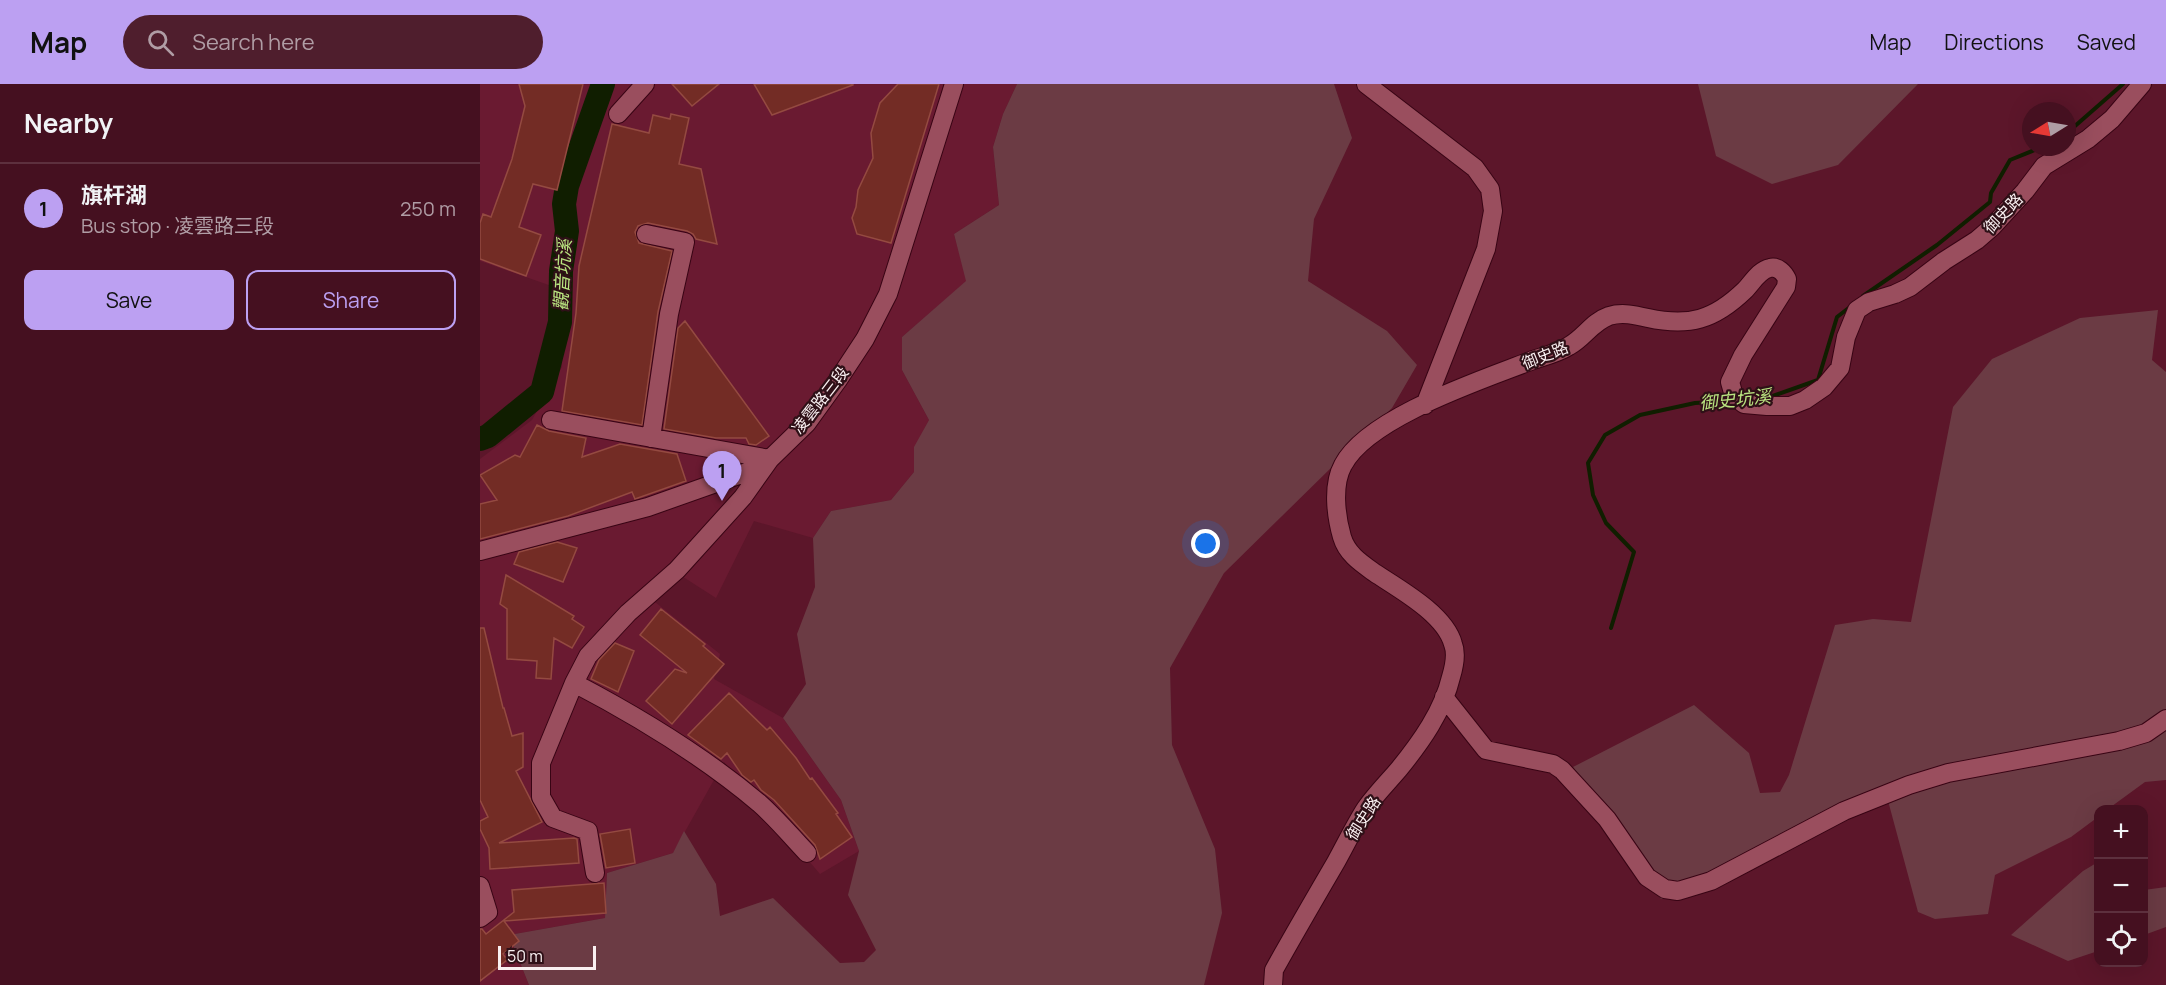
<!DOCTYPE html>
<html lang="en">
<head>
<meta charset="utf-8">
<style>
  :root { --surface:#451020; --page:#4f1e2d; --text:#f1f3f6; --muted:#b09da5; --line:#5d303e; --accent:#bca0f2 }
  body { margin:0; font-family:Manrope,"Noto Sans TC",sans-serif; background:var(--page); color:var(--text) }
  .controls { position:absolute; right:18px; bottom:18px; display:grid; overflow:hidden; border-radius:12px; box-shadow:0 6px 24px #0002 }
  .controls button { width:54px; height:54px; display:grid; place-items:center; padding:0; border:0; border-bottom:2px solid var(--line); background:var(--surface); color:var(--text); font:30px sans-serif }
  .compass { position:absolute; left:1542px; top:18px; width:54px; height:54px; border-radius:50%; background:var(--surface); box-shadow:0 6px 24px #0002; rotate:259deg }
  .scale { position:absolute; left:18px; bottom:15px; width:98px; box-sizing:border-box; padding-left:6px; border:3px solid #f9f0f1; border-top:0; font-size:16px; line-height:21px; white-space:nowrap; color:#f9f0f1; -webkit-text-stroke:4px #2f1017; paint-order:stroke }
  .you { position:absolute; left:726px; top:460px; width:21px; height:21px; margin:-15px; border:4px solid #fff; border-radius:50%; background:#1a73e8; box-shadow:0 0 0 9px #1a73e833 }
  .badge { display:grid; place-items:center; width:39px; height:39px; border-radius:50%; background:var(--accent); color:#111; font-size:20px; font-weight:700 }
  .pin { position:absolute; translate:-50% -50px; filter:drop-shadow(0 2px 3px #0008) }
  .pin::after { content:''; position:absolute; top:32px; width:21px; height:18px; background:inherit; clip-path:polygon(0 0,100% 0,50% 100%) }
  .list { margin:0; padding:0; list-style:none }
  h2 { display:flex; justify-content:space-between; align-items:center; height:78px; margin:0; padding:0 24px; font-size:26px }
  h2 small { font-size:20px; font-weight:400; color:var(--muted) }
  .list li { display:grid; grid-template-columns:39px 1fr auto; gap:18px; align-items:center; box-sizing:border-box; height:90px; padding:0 24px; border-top:2px solid var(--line) }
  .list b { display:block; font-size:22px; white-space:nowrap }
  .list p { margin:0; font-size:20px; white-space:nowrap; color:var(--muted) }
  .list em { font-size:20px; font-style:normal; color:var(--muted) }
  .actions { display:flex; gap:12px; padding:18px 24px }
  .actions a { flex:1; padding:14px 0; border:2px solid var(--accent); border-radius:12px; text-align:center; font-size:21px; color:var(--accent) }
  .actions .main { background:var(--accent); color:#111 }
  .icon { flex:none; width:33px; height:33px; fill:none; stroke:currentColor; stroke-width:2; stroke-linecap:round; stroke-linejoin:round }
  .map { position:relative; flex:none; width:1686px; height:901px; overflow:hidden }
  header { display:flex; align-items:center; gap:36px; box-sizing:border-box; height:84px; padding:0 30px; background:var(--accent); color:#111 }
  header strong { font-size:28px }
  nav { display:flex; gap:33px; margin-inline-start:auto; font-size:21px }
  .search { width:420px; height:54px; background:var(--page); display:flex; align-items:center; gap:15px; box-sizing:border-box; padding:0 21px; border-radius:33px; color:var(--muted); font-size:22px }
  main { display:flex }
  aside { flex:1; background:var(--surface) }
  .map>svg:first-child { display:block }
</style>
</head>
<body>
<header>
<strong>Map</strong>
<div class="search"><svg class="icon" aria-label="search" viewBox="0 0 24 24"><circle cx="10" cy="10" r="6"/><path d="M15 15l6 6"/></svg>Search here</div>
<nav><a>Map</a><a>Directions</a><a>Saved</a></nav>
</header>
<main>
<aside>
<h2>Nearby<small></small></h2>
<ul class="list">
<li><span class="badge">1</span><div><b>旗杆湖</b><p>Bus stop · 凌雲路三段</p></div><em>250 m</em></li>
</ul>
<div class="actions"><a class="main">Save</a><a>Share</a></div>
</aside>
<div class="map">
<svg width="1686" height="901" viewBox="0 0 1686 901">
  <rect width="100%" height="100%" fill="#5c162a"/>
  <path fill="#6a1a31" d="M0,0H537L523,30L513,63L519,121L474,150L487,197L422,253V286L449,336L435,363L434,388L411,416L351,427L333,454L274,437L236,514L197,489L175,518L240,570L234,595L303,634L361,716L379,767L340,790L244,678L193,769L127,789L125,834L29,851L49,901H0V375L52,336L82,283L83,206L0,177Z"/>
  <path fill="#6b3b44" d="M537,0H854L872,54L834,135L828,197L907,247L937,281L912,324L744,489L690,584L692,661L735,765L742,829L724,901H49L29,851L125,834L127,789L193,769L204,747L236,800L240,832L293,814L360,879L384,878L396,866L368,811L379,767L361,716L303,634L326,600L317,550L335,503L333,454L351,427L411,416L434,388V363L449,336L422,286V253L486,197L474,150L519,121L513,63L523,30Z
    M1218,0H1438L1358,81L1292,100L1236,72Z
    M1678,226L1672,276L1686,288V696L1665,698L1628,725L1618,726V733L1591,753L1515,791L1508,830L1455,835L1438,828L1407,713L1219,803L1181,815L1093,683L1214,621L1269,669L1280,709L1300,708L1309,691L1355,541L1393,535L1431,538L1473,323L1512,275L1600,234Z
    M1618,778V867L1588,877L1531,851L1603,787Z
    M1686,803V843L1664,851V806Z"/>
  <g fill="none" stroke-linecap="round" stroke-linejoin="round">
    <path stroke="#101e00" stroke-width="4" d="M1587,49L1643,0
      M1383,212L1457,161L1510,118L1511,109L1530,76L1562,63
      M1287,314L1338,296L1357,233L1370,223
      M1131,544L1154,468L1126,439L1113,411L1108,379L1125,351L1160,331L1215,319L1250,317"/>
    <path stroke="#101e00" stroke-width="24" d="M0,355L8,352L62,308L80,238L81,187L87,147L84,120L87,102L123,0"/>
  </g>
  <path fill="#732c25" stroke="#944a41" stroke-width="1.5" d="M39,0H103L77,106L53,100L39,143L61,151L46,192L0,175V139L3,130L11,133L32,75L45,22Z
    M192,0H239L212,22Z
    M274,0H373V1L292,31Z
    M418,0H459L411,159L377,150L372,134L376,123L378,106L393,74L391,49L400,19Z
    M191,30L209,34L199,80L221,85L237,160L216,155L213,150L207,147L168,139L158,142L155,148L159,159L192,167L178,228L162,341L82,327L96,229L99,182L132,40L169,49L173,31L190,35Z
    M205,237L289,352L276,361L269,360L266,354H236L184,345L198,244Z
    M57,341L69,347L106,354L102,373L140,360L197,370L206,397L155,415L152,408L88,432L0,455V420L17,416L0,391L35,371L40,373Z
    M77,458L97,464L83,498L34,480L39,468Z
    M26,491L94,532L92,535L104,543L92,564L74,554L71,595L56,594L57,577L27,575V525L20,520Z
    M181,525L225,560L223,562L244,580L192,640L166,617L195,585L207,589L160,551Z
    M0,544H4L23,624H24L32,652L43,649V683L36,687L62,738L19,759L94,754L97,755L99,779L10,785L9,764L0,745V737L8,733L0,716Z
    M135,559L154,567L138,608L111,595L119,576Z
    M249,609L287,646L290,643L316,674L330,695L332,694L358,729L356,730L372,753L340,775L335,761L294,716L281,706L274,696L271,698L262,691L247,669L241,675L208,651Z
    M150,745L155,779L126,784L120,750Z
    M124,799L126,829L24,837L39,857L23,870L27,876L0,897V845H2L6,850L34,828L32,806Z"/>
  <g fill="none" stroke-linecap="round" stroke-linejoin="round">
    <g stroke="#380414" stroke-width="20">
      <path id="minor" d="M886,0L995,84L1010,105L1013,127L1006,165L945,321
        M138,30L165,0
        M166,150L205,158L189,230L171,354
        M71,336L290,375L263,413L197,486L148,529L108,572L94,599L61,679V713L73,734L108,747L115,789
        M0,467L168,423L267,388L290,375L327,339L358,296L385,255L408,210L474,0
        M94,599C159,633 222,671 279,719C296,734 311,752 327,769
        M964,613L1006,666L1073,680L1082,686L1127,735L1167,793L1185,805L1198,807L1231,797L1364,727L1429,701L1468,689L1639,657L1666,649L1686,635
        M0,802L8,828L0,834
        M793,901L794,886C814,850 835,814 856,778C866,760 875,741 886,724C896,710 908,698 919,685C941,658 963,627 971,593C974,583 977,570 973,560C965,530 919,505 895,489C881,479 867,470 862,453C856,432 852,401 863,381C888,333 1002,296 1053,276C1065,272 1078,269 1089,262C1104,254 1112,238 1129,232C1142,228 1155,231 1168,234C1209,243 1234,236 1265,206C1272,199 1279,186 1290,184C1298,182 1304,189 1307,195L1306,203L1263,271L1250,298L1254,312L1264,320L1287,322H1310L1325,316L1344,303L1360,284L1366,253L1377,226L1389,218L1415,210L1430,203L1464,177L1497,156L1512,143L1545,107L1564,82L1608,55L1632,35L1662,0"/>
    </g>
    <use href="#minor" stroke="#9a4e5e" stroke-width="18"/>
  </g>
  <g text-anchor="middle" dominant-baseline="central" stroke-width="4.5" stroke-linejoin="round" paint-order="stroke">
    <g font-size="16" fill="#f9f0f1" stroke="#2f1017">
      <text transform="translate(1523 129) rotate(-46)">御史路</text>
      <text transform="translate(1065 271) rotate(-22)">御史路</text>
      <text transform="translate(340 316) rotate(-52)">凌雲路三段</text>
      <text transform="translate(883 734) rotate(-57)">御史路</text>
    </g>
    <g font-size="18" font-style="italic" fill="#b9e480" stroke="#2f1017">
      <text transform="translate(82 191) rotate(-87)">觀音坑溪</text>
      <text transform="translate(1255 315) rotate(-6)">御史坑溪</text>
    </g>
  </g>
</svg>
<div class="controls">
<button>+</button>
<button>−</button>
<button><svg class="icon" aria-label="locate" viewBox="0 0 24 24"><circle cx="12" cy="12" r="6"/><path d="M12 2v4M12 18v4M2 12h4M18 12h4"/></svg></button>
</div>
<svg class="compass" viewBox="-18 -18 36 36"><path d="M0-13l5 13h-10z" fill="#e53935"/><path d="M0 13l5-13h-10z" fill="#b09da5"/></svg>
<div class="scale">50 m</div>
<div class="you"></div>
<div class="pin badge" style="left:242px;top:417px">1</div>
</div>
</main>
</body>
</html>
